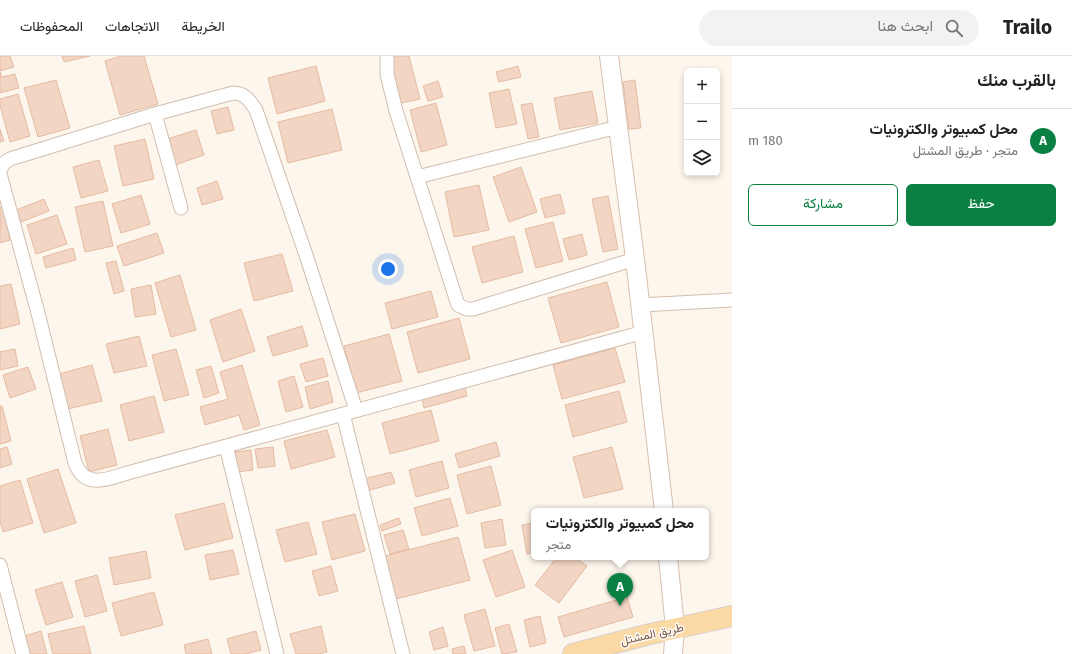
<!DOCTYPE html>
<html lang="ar">
<head>
<meta charset="utf-8">
<style>
  :root { --surface:#fff; --page:#f2f2f2; --text:#222; --muted:#767676; --line:#e0e0e0; --accent:#0b8043 }
  body { margin:0; font-family:"Fira Sans",Vazirmatn,sans-serif; background:var(--page); color:var(--text); direction:rtl }
  .controls { position:absolute; right:12px; top:12px; display:grid; overflow:hidden; border-radius:6px; box-shadow:0 2px 6px #0003 }
  .controls button { width:36px; height:36px; display:grid; place-items:center; padding:0; border:0; border-bottom:1px solid var(--line); background:var(--surface); color:var(--text); font:20px sans-serif }
  .you { position:absolute; left:388px; top:213px; width:14px; height:14px; margin:-10px; border:3px solid #fff; border-radius:50%; background:#1a73e8; box-shadow:0 0 0 6px #1a73e833 }
  .badge { display:grid; place-items:center; width:26px; height:26px; border-radius:50%; background:var(--accent); color:#fff; font-size:13px; font-weight:700 }
  .pin { position:absolute; translate:-50% -33px; filter:drop-shadow(0 1px 2px #0008) }
  .pin::after { content:''; position:absolute; top:21px; width:14px; height:12px; background:inherit; clip-path:polygon(0 0,100% 0,50% 100%) }
  .popup { position:absolute; left:531px; top:452px; width:178px; height:52px; box-sizing:border-box; display:grid; place-content:center; border-radius:6px; background:var(--surface); filter:drop-shadow(0 1px 3px #0005); font-size:13px; white-space:nowrap; color:var(--muted) }
  .popup b { font-size:15px; color:var(--text) }
  .popup::after { content:''; position:absolute; left:50%; top:100%; margin-left:-8px; border:8px solid transparent; border-top-color:var(--surface) }
  .list { margin:0; padding:0; list-style:none }
  h2 { display:flex; justify-content:space-between; align-items:center; height:52px; margin:0; padding:0 16px; font-size:17px }
  h2 small { font-size:13px; font-weight:400; color:var(--muted) }
  .list li { display:grid; grid-template-columns:26px 1fr auto; gap:12px; align-items:center; box-sizing:border-box; height:64px; padding:0 16px; border-top:1px solid var(--line) }
  .list b { display:block; font-size:15px; white-space:nowrap }
  .list p { margin:0; font-size:13px; white-space:nowrap; color:var(--muted) }
  .list em { font-size:13px; font-style:normal; color:var(--muted) }
  .actions { display:flex; gap:8px; padding:12px 16px }
  .actions a { flex:1; padding:9px 0; border:1px solid var(--accent); border-radius:6px; text-align:center; font-size:14px; color:var(--accent) }
  .actions .main { background:var(--accent); color:#fff }
  .icon { flex:none; width:22px; height:22px; fill:none; stroke:currentColor; stroke-width:2; stroke-linecap:round; stroke-linejoin:round }
  .map { position:relative; flex:none; width:732px; height:598px; overflow:hidden; direction:ltr }
  header { display:flex; align-items:center; gap:24px; box-sizing:border-box; height:56px; padding:0 20px; background:var(--surface); border-bottom:1px solid var(--line) }
  header strong { font-size:19px }
  nav { display:flex; gap:22px; margin-inline-start:auto; font-size:14px }
  .search { width:280px; height:36px; background:var(--page); display:flex; align-items:center; gap:10px; box-sizing:border-box; padding:0 14px; border-radius:22px; color:var(--muted); font-size:15px }
  main { display:flex }
  aside { flex:1; background:var(--surface) }
  .map>svg:first-child { display:block }
</style>
</head>
<body>
<header>
<strong>Trailo</strong>
<div class="search"><svg class="icon" aria-label="search" viewBox="0 0 24 24"><circle cx="10" cy="10" r="6"/><path d="M15 15l6 6"/></svg>ابحث هنا</div>
<nav><a>الخريطة</a><a>الاتجاهات</a><a>المحفوظات</a></nav>
</header>
<main>
<aside>
<h2>بالقرب منك<small></small></h2>
<ul class="list">
<li><span class="badge">A</span><div><b>محل كمبيوتر والكترونيات</b><p>متجر · طريق المشتل</p></div><em>180 m</em></li>
</ul>
<div class="actions"><a class="main">حفظ</a><a>مشاركة</a></div>
</aside>
<div class="map">
<svg width="732" height="598" viewBox="0 0 732 598">
  <rect width="100%" height="100%" fill="#fdf6ec"/>
  <path fill="#f3d5c3" stroke="#e6bba3" d="M0,0H10L14,11L0,15Z
    M62,0H90L64,6Z
    M121,0H144L158,48L120,59L105,5Z
    M389,0H409L420,43L401,47Z
    M316,10L325,45L277,58L268,22Z
    M518,10L521,21L499,26L496,16Z
    M0,16L2,21L15,18L19,32L0,37Z
    M56,24L70,72L38,81L24,32Z
    M635,24L641,72L629,73L623,26Z
    M438,25L443,41L428,45L423,30Z
    M509,33L517,68L496,72L489,37Z
    M592,35L598,67L560,74L554,42Z
    M18,38L30,80L10,86L0,49V43Z
    M436,47L447,89L421,96L410,54Z
    M532,47L539,81L528,83L521,49Z
    M228,51L234,74L217,78L211,55Z
    M332,53L342,94L288,107L278,66Z
    M0,73L4,85L0,86Z
    M196,74L204,99L175,109L167,83Z
    M145,83L154,123L123,130L114,90Z
    M99,104L108,135L81,142L73,111Z
    M521,111L537,156L509,166L493,121Z
    M217,125L223,143L202,149L197,132Z
    M479,129L489,174L454,181L445,136Z
    M560,138L565,157L545,162L540,143Z
    M141,139L150,168L121,177L112,148Z
    M608,140L618,193L603,196L592,143Z
    M44,143L49,155L21,166L16,154Z
    M103,145L113,190L85,196L75,151Z
    M0,151H3L10,184L0,187Z
    M57,159L67,188L36,198L27,169Z
    M553,166L563,205L536,212L525,173Z
    M157,177L164,197L124,210L117,190Z
    M582,178L587,199L569,204L563,183Z
    M514,180L523,216L482,227L472,191Z
    M73,192L76,204L46,212L43,201Z
    M282,198L293,235L254,245L244,207Z
    M116,205L124,235L114,238L106,207Z
    M180,219L196,274L171,281L155,227Z
    M607,226L619,271L561,287L548,242Z
    M11,228L20,268L0,273V230Z
    M151,229L156,258L135,261L131,233Z
    M431,235L438,261L392,273L385,247Z
    M241,253L255,295L223,306L210,264Z
    M459,262L470,303L418,317L407,276Z
    M302,270L308,290L273,300L267,281Z
    M389,278L402,325L356,337L344,290Z
    M139,280L147,310L114,317L106,288Z
    M615,292L625,326L562,343L553,309Z
    M15,293L18,310L0,314V296Z
    M176,293L189,339L164,345L152,299Z
    M323,302L328,320L306,326L300,308Z
    M92,309L102,345L68,353L59,318Z
    M242,309L260,369L244,374L239,359L205,369L200,351L228,343L220,316Z
    M211,310L219,337L204,342L196,314Z
    M28,311L36,333L10,342L3,319Z
    M294,320L303,351L286,356L278,325Z
    M328,325L333,346L310,353L305,331Z
    M465,331L467,340L424,352L422,342Z
    M619,335L627,366L573,381L565,349Z
    M154,340L164,376L129,385L120,349Z
    M0,350H2L11,385L0,388Z
    M431,354L439,385L390,398L382,367Z
    M108,373L117,409L89,416L80,380Z
    M327,374L335,401L291,413L284,385Z
    M496,386L500,400L459,412L455,398Z
    M7,391L12,408L0,412V393Z
    M273,391L275,410L258,412L255,393Z
    M612,391L623,433L584,442L573,401Z
    M251,394L253,414L237,416L235,396Z
    M442,405L449,432L416,441L409,414Z
    M491,410L501,449L467,458L457,419Z
    M58,413L76,467L44,477L27,423Z
    M391,416L395,427L367,435L364,423Z
    M20,424L33,467L3,476L0,465V430Z
    M450,442L458,470L422,480L414,452Z
    M224,447L233,482L185,494L175,459Z
    M355,458L365,495L332,504L322,466Z
    M399,462L401,468L382,475L380,469Z
    M502,463L506,489L485,492L481,467Z
    M308,466L317,498L285,506L276,474Z
    M534,467V496L527,498L522,469Z
    M403,474L409,493L390,498L384,479Z
    M458,481L470,524L396,543L385,500Z
    M233,494L239,518L210,524L205,499Z
    M512,494L525,531L496,541L483,504Z
    M146,495L151,522L114,529L109,502Z
    M557,501H575L587,510L559,547L535,529Z
    M331,510L338,535L319,540L312,515Z
    M97,519L107,555L85,561L75,525Z
    M62,526L73,561L46,569L35,534Z
    M154,536L163,569L121,580L112,547Z
    M627,541L633,561L564,581L558,561Z
    M485,553L495,590L474,595L464,559Z
    M540,560L546,587L530,591L524,564Z
    M509,568L517,596L502,598L495,572Z
    M84,570L91,598H53L48,578Z
    M321,570L327,596L318,598H296L290,578Z
    M443,571L448,590L434,594L429,576Z
    M41,575L47,598H29L24,580Z
    M256,575L261,594L245,598H231L227,583Z
    M208,583L212,598H186L184,589Z
    M464,590L466,598H453L452,593Z"/>
  <g fill="none" stroke-linecap="round" stroke-linejoin="round">
    <g stroke="#d1beb0" stroke-width="15">
      <path id="minor" d="M387,0V18L396,55L458,249L467,253H473L635,203
        M155,58L181,152
        M0,114L4,107L10,103L155,58L233,37C245,37 250,45 256,54L307,202L356,354
        M0,118L38,257L75,407C86,435 109,422 131,416L644,276
        M417,121L618,71
        M641,249L732,244
        M343,358L403,598
        M226,390L277,598
        M0,509L23,598"/>
    </g>
    <g stroke="#d6c0b0" stroke-width="20">
      <path id="secondary" d="M609,0L635,203L664,455
        M668,501L675,572L673,598"/>
    </g>
    <g stroke="#dad1cd" stroke-width="22">
      <path id="primary" d="M573,598L646,579L732,560"/>
    </g>
    <use href="#minor" stroke="#fff" stroke-width="13"/>
    <use href="#secondary" stroke="#fff" stroke-width="18"/>
    <use href="#primary" stroke="#fbd9a5" stroke-width="20"/>
  </g>
  <g text-anchor="middle" dominant-baseline="central" stroke-width="3" stroke-linejoin="round" paint-order="stroke">
    <g font-size="12" fill="#7a5c4d" stroke="#fffaf3">
      <text transform="translate(652 578) rotate(-13)">طريق المشتل</text>
    </g>
  </g>
</svg>
<div class="controls">
<button>+</button>
<button>−</button>
<button><svg class="icon" aria-label="layers" viewBox="0 0 24 24"><path d="M12 4l9 5-9 5-9-5zM3 14l9 5 9-5"/></svg></button>
</div>
<div class="you"></div>
<div class="pin badge" style="left:620px;top:550px">A</div>
<div class="popup"><b>محل كمبيوتر والكترونيات</b>متجر</div>
</div>
</main>
</body>
</html>
